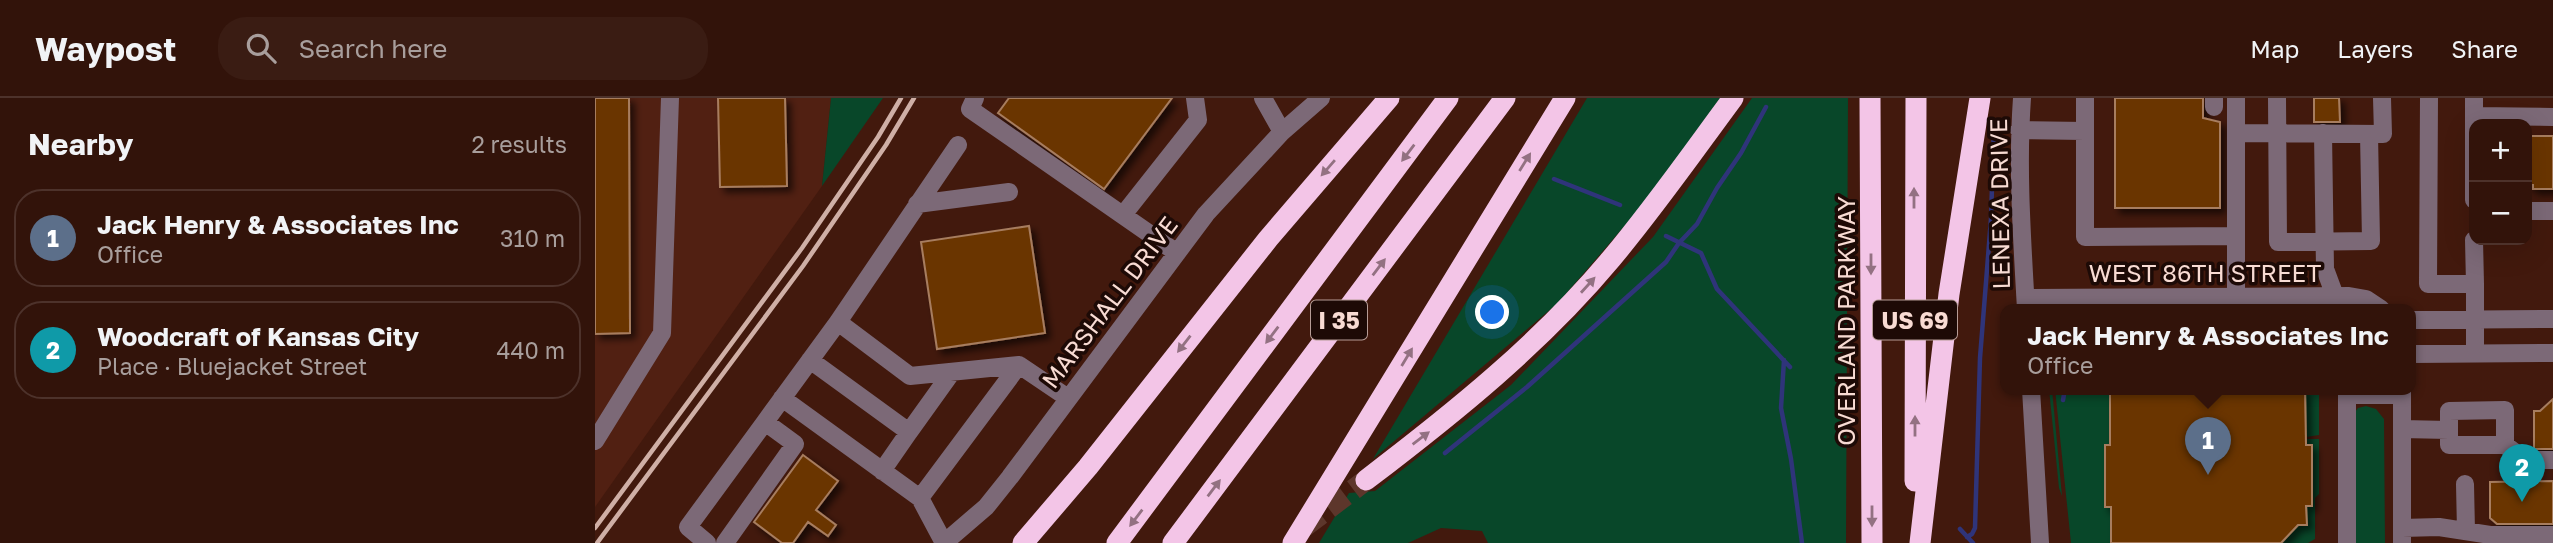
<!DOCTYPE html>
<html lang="en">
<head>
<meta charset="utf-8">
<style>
  :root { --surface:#32130a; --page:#3a1c13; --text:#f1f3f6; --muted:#a89e9c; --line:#4d322b; --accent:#bca0f2 }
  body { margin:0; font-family:"Golos Text",sans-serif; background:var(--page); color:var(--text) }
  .controls { position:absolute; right:21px; top:21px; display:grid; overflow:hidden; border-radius:14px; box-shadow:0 7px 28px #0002 }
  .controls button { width:63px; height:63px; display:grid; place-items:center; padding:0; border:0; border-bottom:2px solid var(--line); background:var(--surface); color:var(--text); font:35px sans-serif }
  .you { position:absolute; left:898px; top:215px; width:24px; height:24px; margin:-18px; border:5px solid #fff; border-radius:50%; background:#1a73e8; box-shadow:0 0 0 10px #1a73e833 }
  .badge { display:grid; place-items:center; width:46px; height:46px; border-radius:50%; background:var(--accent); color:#fff; font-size:23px; font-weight:700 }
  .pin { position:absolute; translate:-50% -58px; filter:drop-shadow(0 2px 4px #0008) }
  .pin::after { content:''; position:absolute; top:37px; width:24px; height:21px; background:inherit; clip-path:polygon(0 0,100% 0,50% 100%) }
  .popup { position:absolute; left:1405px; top:206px; width:416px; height:91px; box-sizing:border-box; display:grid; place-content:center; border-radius:14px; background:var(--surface); filter:drop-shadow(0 2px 5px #0005); font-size:23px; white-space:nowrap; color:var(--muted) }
  .popup b { font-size:26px; color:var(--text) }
  .popup::after { content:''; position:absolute; left:50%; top:100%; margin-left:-14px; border:14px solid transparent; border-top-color:var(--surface) }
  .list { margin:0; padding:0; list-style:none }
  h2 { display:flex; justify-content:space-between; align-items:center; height:91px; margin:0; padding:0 28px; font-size:30px }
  h2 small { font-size:23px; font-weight:400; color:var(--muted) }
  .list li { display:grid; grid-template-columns:46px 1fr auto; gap:21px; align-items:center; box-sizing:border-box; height:98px; margin:0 14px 14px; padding:0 14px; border:2px solid var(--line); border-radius:28px }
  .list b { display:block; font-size:26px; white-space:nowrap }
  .list p { margin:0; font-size:23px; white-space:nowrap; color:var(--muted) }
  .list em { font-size:23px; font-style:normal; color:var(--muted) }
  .icon { flex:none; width:38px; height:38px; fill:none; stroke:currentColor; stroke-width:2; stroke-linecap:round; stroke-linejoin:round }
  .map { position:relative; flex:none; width:1958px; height:445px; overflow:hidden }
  header { display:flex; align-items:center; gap:42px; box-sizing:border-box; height:98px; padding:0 35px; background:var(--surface); border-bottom:2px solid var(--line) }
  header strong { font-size:33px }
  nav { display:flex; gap:38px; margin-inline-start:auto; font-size:24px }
  .search { width:490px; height:63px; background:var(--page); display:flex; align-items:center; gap:18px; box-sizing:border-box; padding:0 24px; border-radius:28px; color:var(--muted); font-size:26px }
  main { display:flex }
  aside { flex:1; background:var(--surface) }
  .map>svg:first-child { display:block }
</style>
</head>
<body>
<header>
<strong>Waypost</strong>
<div class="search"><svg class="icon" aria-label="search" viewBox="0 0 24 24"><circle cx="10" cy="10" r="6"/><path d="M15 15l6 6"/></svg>Search here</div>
<nav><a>Map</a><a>Layers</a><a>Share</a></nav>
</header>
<main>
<aside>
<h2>Nearby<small>2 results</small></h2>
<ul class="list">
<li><span class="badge" style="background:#5c6f8a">1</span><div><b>Jack Henry &amp; Associates Inc</b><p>Office</p></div><em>310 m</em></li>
<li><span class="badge" style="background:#0f9aa8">2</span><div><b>Woodcraft of Kansas City</b><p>Place · Bluejacket Street</p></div><em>440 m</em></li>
</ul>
</aside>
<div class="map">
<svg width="1958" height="445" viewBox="0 0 1958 445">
  <defs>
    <filter id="shadow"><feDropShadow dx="5" dy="5" stdDeviation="3.5" flood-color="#0009"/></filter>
  </defs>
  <rect width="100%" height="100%" fill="#42190d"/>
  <path fill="#512012" d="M0,0H236L227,88L0,409Z"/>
  <path fill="#084729" d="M236,0H288L227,88Z
    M992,0H1125L1064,88L963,205L778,361Z
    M1157,0H1253L1251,445H893L887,433L846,430L813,445H724L754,395L780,393L916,287L1058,139Z
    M1454,291H1457L1467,398L1464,390Z
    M1460,291H1515V347L1510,348V408L1516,409L1519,445H1476Z
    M1710,291H1724V337L1711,339Z
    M1771,308L1781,311L1789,321L1790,445H1761L1760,314L1763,310Z
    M1711,341H1724V396L1720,400V441L1713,445H1686L1697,427H1712Z"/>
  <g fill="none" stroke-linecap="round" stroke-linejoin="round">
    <path stroke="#2f347a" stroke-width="4.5" d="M959,81L1025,107
      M1071,138L1106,155L1122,191L1195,269
      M1189,262L1186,310L1196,361L1207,445
      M1468,302L1470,291
      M850,355L932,289L1071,164L1084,145L1102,126L1122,90L1146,55L1171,9
      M1365,431L1378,445
      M1372,439L1377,436L1380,430L1385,260L1396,121L1399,27"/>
  </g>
  <path fill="#6b3502" stroke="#a77d5f" stroke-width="2" filter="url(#shadow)" d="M0,0H34L35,235L0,236Z
    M123,0H190L192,88L125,89Z
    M414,0H577L509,91L403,15Z
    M1520,0H1608V20L1625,24V110H1520Z
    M1719,0H1744L1745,24H1719Z
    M1932,38H1958V91H1938V87H1932Z
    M434,128L450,235L342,251L326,144Z
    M1710,291L1711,347H1717V408H1711L1712,427H1703L1686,445H1516V409H1510V347H1515V292Z
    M1958,301V351H1939V313H1945Z
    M208,357L243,383L221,412L241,427L233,438L213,424L198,445H187L159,424Z
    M1958,383V426H1902L1895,420V384Z"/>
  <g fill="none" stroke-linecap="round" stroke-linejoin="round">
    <path stroke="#5d362b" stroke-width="21" stroke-dasharray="21 10" stroke-linecap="butt" d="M709,429L771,382"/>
    <path stroke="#7c6977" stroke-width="18" d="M380,0L375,11L582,155
      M668,0L687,34
      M1427,0C1422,70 1427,140 1431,211
      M1490,0V139L1641,138
      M1619,0V9
      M1641,0V200
      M1682,0L1683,144L1776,143L1774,36
      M1834,0L1833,186H1880L1879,142
      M1879,0V102
      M1879,18L1958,19
      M1424,32L1490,33
      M1641,35L1788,36L1787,0
      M1728,35L1730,171L1740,198
      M322,106L414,94
      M1932,113H1958
      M528,117L603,22L600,0
      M1431,200L1754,198L1771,201L1786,211
      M1816,222L1958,221
      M243,224L315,278L424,267
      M1880,254V186
      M1816,256L1958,255
      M215,262L314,334L357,274
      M1436,291L1445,445
      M187,300L325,400L349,445L391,409L415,379L611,116L687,34L726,0
      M1910,312V347H1854V313Z
      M170,324L243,224L363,47
      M1807,331L1854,332
      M0,343L67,235L75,0
      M1910,347L1930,362H1958
      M287,373L314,334
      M1870,386L1871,433
      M325,400L424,267L473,300
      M1807,430L1844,429L1895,437H1958
      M112,445L93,429L170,324L200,346L130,445
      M1752,445V297H1807
      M1807,445V291"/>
    <path stroke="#f3c5e7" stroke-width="21" d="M1275,0L1277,445
      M771,382C859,315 945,246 1016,161C1059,110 1098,54 1138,0
      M1320,383L1321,0
      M428,445L493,369L673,141L794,0
      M522,445L853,0
      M578,445L910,0
      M698,445L970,0
      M1325,445L1354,196L1385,0"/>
    <path stroke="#cfafa6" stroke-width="4.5" d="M0,430L207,150L283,39L306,0
      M2,445L208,168L291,47L319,0"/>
  </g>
  <defs><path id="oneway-solid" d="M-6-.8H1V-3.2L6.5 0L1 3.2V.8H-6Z" transform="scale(1.75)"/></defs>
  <g fill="#937182">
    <use href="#oneway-solid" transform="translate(813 55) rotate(127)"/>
    <use href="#oneway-solid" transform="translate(930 64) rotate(-58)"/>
    <use href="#oneway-solid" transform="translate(733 70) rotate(131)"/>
    <use href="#oneway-solid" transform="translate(1319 100) rotate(-90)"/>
    <use href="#oneway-solid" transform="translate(1276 166) rotate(90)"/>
    <use href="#oneway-solid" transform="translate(784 169) rotate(-53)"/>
    <use href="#oneway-solid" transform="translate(993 187) rotate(-48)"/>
    <use href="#oneway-solid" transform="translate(677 237) rotate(127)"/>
    <use href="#oneway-solid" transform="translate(589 246) rotate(128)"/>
    <use href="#oneway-solid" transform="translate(812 259) rotate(-59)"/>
    <use href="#oneway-solid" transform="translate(1320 328) rotate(-90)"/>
    <use href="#oneway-solid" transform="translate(826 340) rotate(-37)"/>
    <use href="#oneway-solid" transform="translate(619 390) rotate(-53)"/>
    <use href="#oneway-solid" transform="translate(1277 418) rotate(90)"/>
    <use href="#oneway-solid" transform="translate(541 420) rotate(127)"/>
  </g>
  <g text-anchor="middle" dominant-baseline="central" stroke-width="7" stroke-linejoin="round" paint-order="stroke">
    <g fill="#1d0a06" stroke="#b69c96" stroke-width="2">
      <rect x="716" y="202.5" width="56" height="39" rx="5"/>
      <rect x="1278" y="202.5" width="84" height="39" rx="5"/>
    </g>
    <g font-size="23" font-weight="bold" fill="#f8dbd3">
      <text x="744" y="222">I 35</text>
      <text x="1320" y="222">US 69</text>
    </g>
    <g font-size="24" fill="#f8dbd3" stroke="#1d0a06">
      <text transform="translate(1404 106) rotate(-91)">LENEXA DRIVE</text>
      <text x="1610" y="174">WEST 86TH STREET</text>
      <text transform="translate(514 204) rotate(-53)">MARSHALL DRIVE</text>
      <text transform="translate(1250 223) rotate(-90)">OVERLAND PARKWAY</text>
    </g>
  </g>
</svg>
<div class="controls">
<button>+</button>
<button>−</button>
</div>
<div class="you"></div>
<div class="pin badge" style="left:1613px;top:377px;background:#5c6f8a">1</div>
<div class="popup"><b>Jack Henry &amp; Associates Inc</b>Office</div>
<div class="pin badge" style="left:1927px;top:404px;background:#0f9aa8">2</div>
</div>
</main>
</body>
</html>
